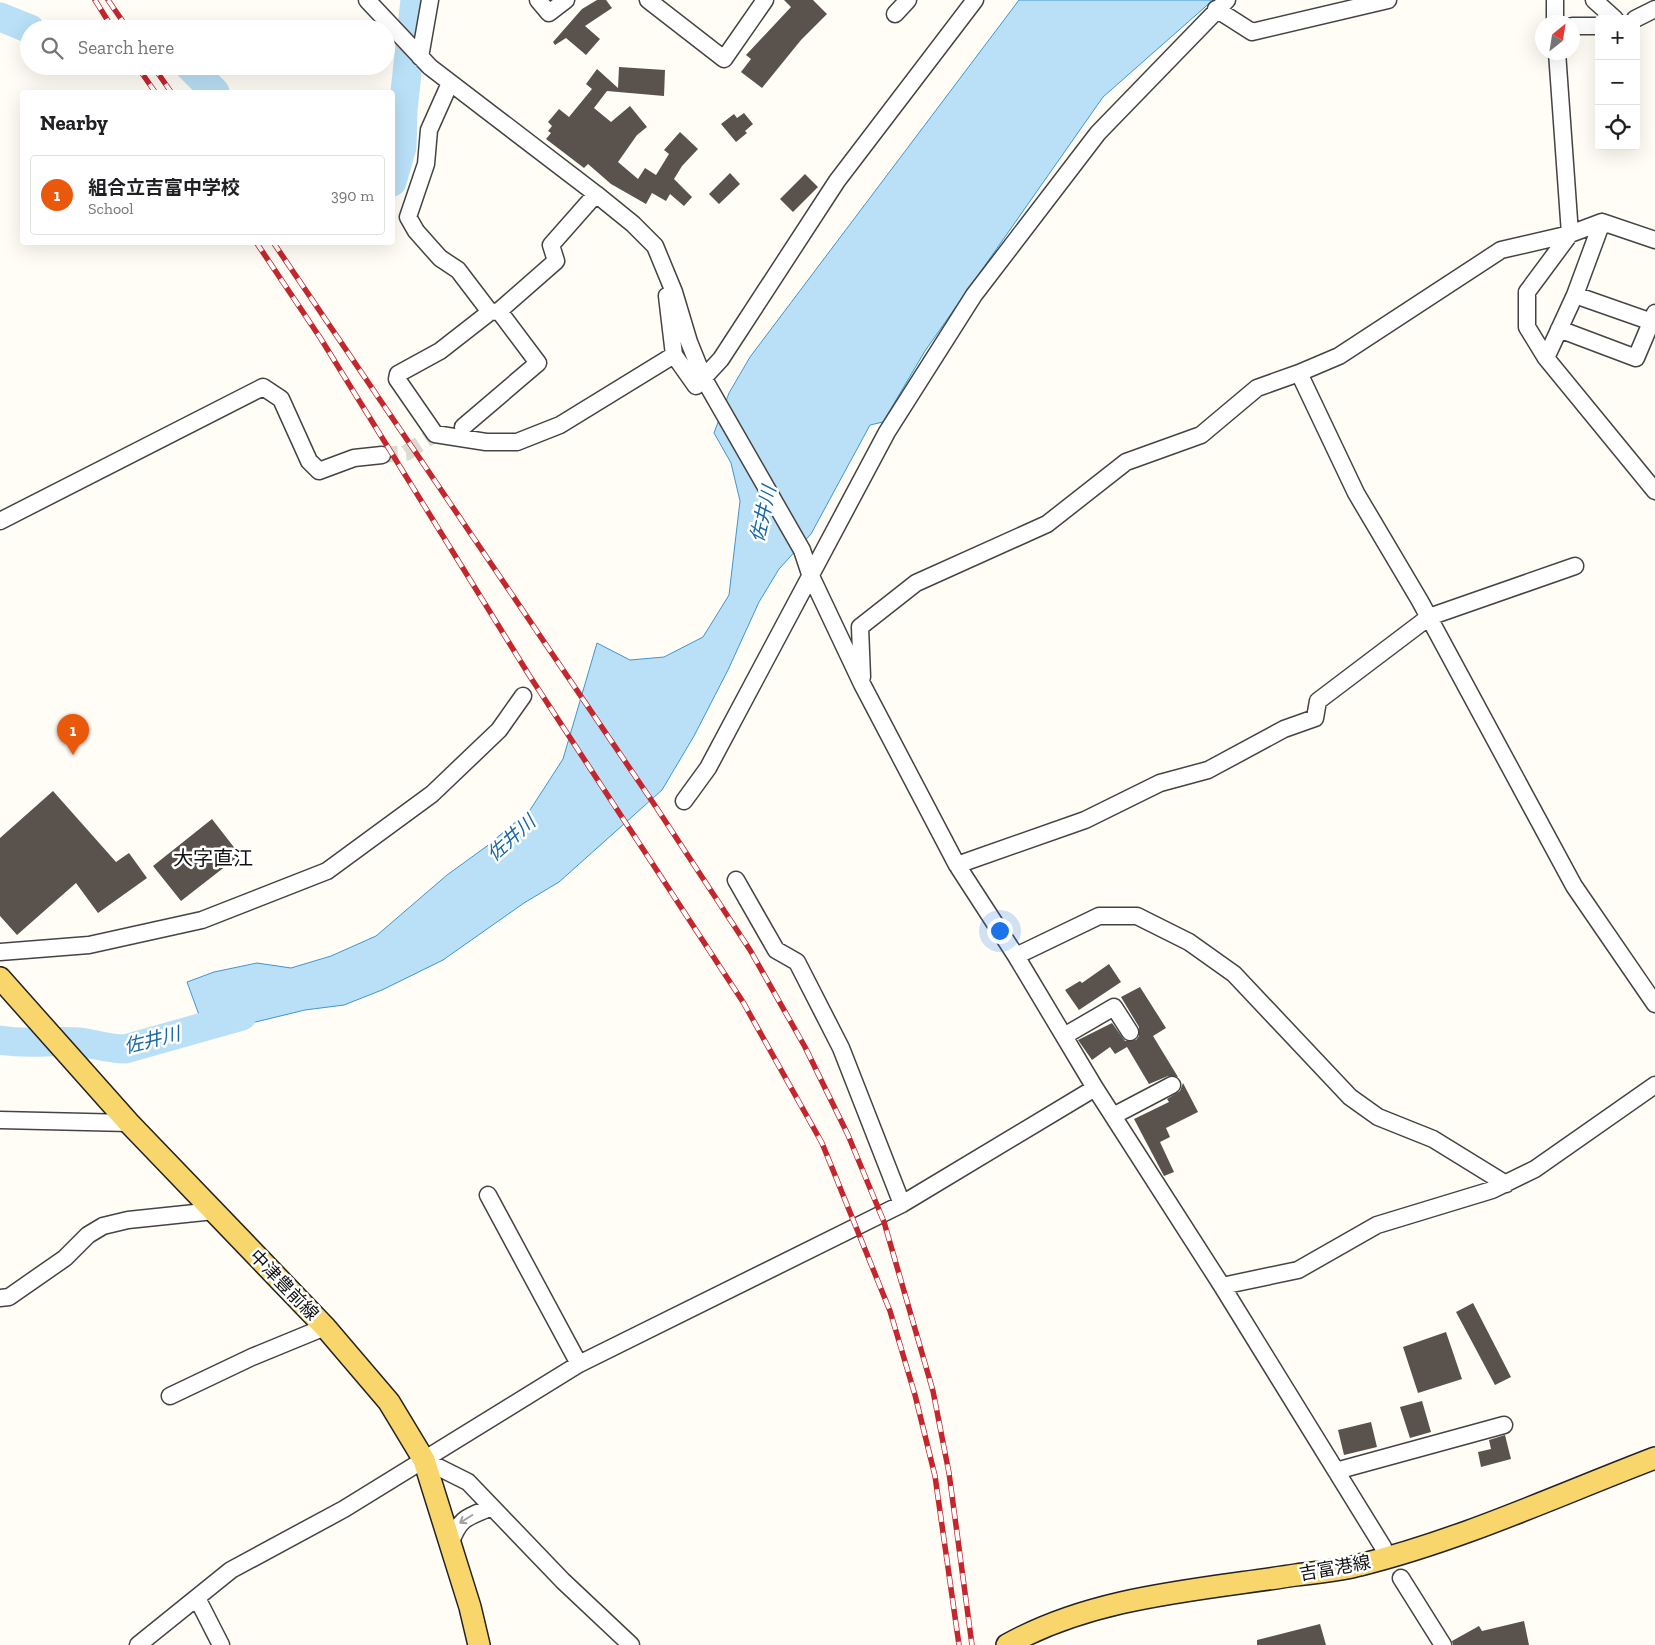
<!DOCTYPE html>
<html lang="en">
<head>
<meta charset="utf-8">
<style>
  :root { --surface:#fff; --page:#f6f6f6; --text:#202124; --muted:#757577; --line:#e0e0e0; --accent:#ea580c }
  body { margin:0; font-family:"Zilla Slab","Noto Sans JP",serif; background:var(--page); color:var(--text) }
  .controls { position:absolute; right:15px; top:15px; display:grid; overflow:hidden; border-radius:5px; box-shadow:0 5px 20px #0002 }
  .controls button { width:45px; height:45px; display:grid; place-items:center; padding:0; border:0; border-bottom:1px solid var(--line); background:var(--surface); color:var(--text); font:25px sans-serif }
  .compass { position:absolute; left:1535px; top:15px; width:45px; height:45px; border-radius:50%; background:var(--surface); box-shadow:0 5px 20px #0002; rotate:30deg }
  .you { position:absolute; left:999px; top:930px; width:18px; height:18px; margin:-12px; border:4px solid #fff; border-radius:50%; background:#1a73e8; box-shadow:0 0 0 8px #1a73e833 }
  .badge { display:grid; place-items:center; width:32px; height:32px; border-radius:50%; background:var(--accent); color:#fff; font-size:16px; font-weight:700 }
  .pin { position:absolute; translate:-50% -41px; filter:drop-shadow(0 1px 2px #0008) }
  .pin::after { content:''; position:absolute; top:26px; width:18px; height:15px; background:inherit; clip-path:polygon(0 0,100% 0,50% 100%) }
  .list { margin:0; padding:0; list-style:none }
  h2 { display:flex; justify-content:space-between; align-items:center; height:65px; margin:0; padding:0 20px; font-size:21px }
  h2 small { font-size:16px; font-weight:400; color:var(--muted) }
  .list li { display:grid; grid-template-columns:32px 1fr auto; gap:15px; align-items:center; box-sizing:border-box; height:80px; margin:0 10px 10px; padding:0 10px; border:1px solid var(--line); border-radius:5px }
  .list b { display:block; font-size:19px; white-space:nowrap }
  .list p { margin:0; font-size:16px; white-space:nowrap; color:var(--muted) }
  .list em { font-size:16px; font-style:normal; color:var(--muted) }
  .icon { flex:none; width:28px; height:28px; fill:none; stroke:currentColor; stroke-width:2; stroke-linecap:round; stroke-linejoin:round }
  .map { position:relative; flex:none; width:1655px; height:1645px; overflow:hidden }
  .search { position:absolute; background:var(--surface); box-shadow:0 5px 20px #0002; left:20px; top:20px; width:375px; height:55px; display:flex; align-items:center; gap:12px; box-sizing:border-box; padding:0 18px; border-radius:28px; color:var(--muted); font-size:19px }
  .panel { position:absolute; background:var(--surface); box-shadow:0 5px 20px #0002; left:20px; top:90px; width:375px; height:155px; border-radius:5px }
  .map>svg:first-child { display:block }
</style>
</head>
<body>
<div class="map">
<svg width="1655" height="1645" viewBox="0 0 1655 1645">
  <rect width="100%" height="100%" fill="#fffdf5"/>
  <path fill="#b9e0f7" stroke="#3f96cf" d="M1019,0H1213L1103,97L925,351L883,422L870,425L811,534L779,569L759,602L728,670L694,736L662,790L559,882L524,903L443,960L382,990L344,1005L305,1010L206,1034L187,982L214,972L257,963L291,968L331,956L376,936L447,875L487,846L530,810L563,759L597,643L630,660L664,657L703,637L729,595L740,501L731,463L714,433L729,393L750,357Z"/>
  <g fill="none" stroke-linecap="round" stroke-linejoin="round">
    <path stroke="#b9e0f7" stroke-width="29" d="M0,17L30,29
      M189,66L215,92
      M392,182L402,147L403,110L415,0
      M0,1040C26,1045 52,1040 79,1042C95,1044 108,1049 125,1049L242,1016"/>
  </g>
  <path fill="#5a524d" d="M597,0H606L612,8L585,26L600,39L586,55L566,38L555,45L553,42L582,9Z
    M784,0H813L827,14L801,40L762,88L741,72L751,59L746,55L791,7Z
    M619,67L665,70L664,96L607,91L594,108L611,122L630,106L647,127L637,135L618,162L638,179L645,168L656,175L669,154L664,150L680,132L698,149L682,166L674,179L692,197L684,206L670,194L666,201L652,193L646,204L611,184L588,164L584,168L546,139L551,133L548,131L552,126L548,122L559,109L569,117L592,89L586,84L597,69L618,88Z
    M744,113L753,124L745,131L747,133L736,142L721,124L734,114L737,118Z
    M730,173L740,184L719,204L709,194Z
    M805,174L818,187L793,212L780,199Z
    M53,791L116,862L129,853L147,878L98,913L76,883L17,935L0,916V838Z
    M212,819L240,855L181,901L153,866Z
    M1109,964L1121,982L1079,1010L1065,990L1080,981L1082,983Z
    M1140,987L1166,1028L1153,1036L1178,1077L1168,1076L1149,1084L1127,1047L1115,1054L1110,1047L1092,1060L1078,1040L1112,1023L1125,1041L1136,1040L1139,1036V1027L1121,997Z
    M1183,1083L1198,1112L1166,1128L1170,1137L1160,1142L1174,1172L1164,1176L1134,1119L1169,1102L1167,1099L1180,1091Z
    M1473,1303L1511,1377L1495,1385L1456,1312Z
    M1446,1332L1462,1379L1418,1393L1403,1347Z
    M1422,1401L1431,1432L1410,1438L1400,1407Z
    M1371,1422L1377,1447L1344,1455L1338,1430Z
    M1505,1435L1511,1459L1481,1467L1478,1452L1491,1449L1489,1440Z
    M1524,1621L1529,1645H1453L1452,1641L1479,1626L1482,1631Z
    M1320,1624L1326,1645H1257V1640Z"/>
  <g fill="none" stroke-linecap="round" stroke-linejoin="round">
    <path stroke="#dbdad3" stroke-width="16" stroke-dasharray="16 8" stroke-linecap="butt" d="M382,455L406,453L435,434"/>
    <g stroke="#444" stroke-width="19">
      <path id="minor" d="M367,0L430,67L596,194L633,224L655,246L674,292L689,342L704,379L802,550L810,574L862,684L957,865L1016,956L1095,1088L1222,1286L1383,1547
        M538,0L549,13L566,0
        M648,0L724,59L765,0
        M1594,0L1615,19
        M1216,9L1252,32L1388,0
        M895,14L908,0
        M1635,19L1655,9
        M1555,22V0
        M1572,26H1599
        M1557,52L1570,234L1527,292V327L1546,358L1655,491
        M420,57L430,0
        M450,83L429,130L426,164L408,217L416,231L440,258L458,270L490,312L499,311L538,363L463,427
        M669,295L667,296L674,355
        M1575,295L1652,322
        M499,311L556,261L551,245L596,194
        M490,312L440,351L398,374L397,379L435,434L486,442H517L560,425L674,355L696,386L721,359L837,181L975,0
        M1559,329L1636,358L1655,313
        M1546,358L1575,295L1602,222
        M1299,373L1339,356L1501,250L1570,234L1602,222L1655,240
        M0,521L263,387L281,399L309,461L319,471L354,458L382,455
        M862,677L860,627L916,583L1047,524L1126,462L1201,435L1257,388L1299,373L1356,493L1420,601L1574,886L1655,1004
        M684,801L708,768L887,432L974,295L1098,133L1227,0
        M957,865L1085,820L1160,783L1208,770L1284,729L1315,718L1318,701L1429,617L1575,566
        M736,880L776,950L797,962L841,1048L902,1204
        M0,952L89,945L202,920L327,871L432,794L499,730L523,696
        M1016,956L1099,916H1137L1189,942L1234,974L1350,1097L1378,1117L1433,1139L1506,1184
        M1064,1036L1114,1007L1130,1032
        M1113,1116L1172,1085
        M0,1120L129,1123
        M488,1195L579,1364
        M1222,1286L1298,1270L1377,1225L1492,1190L1535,1169L1655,1085
        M0,1298L9,1297L65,1258L88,1235L103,1226L128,1220L214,1211
        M170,1396L252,1357L325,1327
        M424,1460L468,1482L563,1581L631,1645
        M1336,1471L1504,1425
        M451,1542C460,1517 468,1517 492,1507
        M1401,1578L1443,1645
        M197,1598L221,1645
        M138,1645L231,1570L344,1509L579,1364L902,1204L1095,1088"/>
    </g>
    <g stroke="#222" stroke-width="24">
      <path id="major" d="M0,978L129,1123L325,1327L389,1402L424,1460L470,1607L479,1645
        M1007,1645C1094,1596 1199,1590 1296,1575C1317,1572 1339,1571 1360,1565C1461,1540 1558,1495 1655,1458"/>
    </g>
    <use href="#minor" stroke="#fff" stroke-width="16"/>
    <use href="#major" stroke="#f9d66b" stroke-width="21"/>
    <g stroke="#c4262e" stroke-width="5.5">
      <path id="rail" d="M95,0L113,29
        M108,0L128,29
        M137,66L155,92
        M153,66L171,92
        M256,242L321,339L529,675L743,1002L822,1143L890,1311L915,1395L935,1476L959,1645
        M273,242L656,807L750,950L805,1047L848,1135L884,1222L933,1391L949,1473L972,1645"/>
    </g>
    <use href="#rail" stroke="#fff" stroke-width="4" stroke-dasharray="11" stroke-linecap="butt"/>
  </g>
  <defs><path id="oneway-shaft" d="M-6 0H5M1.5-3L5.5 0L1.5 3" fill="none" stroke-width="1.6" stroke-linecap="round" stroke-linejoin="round" transform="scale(1.25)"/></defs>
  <use stroke="#a0a0a0" href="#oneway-shaft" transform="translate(466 1519) rotate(148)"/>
  <g text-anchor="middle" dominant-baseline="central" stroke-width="5" stroke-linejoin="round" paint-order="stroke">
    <g font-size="18" fill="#111" stroke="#fff">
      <text transform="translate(284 1285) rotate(46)">中津豊前線</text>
      <text transform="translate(1335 1568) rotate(-10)">吉富港線</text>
    </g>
    <g font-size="19" font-style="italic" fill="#1768a6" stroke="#fff">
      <text transform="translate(763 514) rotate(-77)">佐井川</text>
      <text transform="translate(511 838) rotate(-42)">佐井川</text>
      <text transform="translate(152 1040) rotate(-14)">佐井川</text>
    </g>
    <g font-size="20" fill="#111" stroke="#fff">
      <text x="213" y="858">大字直江</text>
    </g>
  </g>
</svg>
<div class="controls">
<button>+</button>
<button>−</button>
<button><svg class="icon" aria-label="locate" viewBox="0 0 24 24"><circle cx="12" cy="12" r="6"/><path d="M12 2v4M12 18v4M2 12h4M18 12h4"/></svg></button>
</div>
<svg class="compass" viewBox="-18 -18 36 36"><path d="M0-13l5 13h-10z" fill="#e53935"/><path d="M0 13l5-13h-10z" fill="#757577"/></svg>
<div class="you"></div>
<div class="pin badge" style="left:73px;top:755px">1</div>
<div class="search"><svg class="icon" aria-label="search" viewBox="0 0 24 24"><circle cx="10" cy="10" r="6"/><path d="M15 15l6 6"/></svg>Search here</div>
<section class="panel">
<h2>Nearby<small></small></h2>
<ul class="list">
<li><span class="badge">1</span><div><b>組合立吉富中学校</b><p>School</p></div><em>390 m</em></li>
</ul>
</section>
</div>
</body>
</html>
